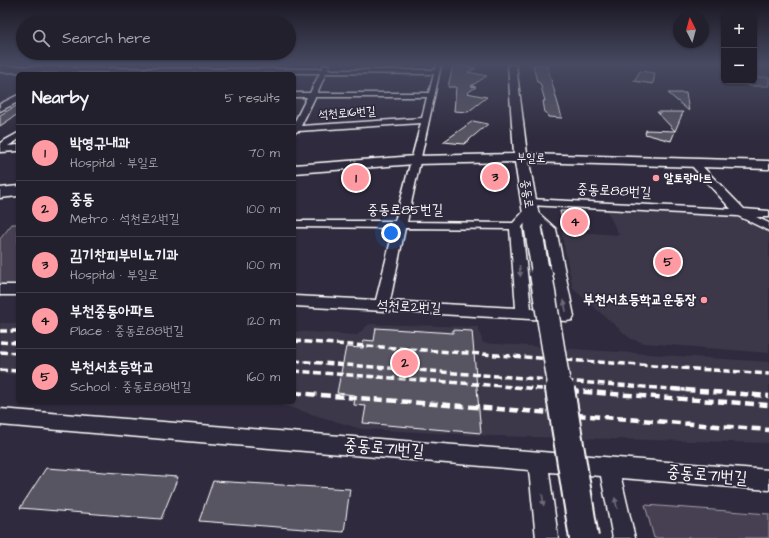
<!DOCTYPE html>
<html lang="en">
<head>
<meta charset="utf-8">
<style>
  :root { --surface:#23202e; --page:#2b2836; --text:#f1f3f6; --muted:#a3a3aa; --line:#403e4a; --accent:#ff9aa2 }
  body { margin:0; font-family:"Architects Daughter","Poor Story",sans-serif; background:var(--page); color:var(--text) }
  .controls { position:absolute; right:12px; top:12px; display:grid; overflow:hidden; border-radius:6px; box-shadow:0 1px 3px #0004 }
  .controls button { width:36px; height:36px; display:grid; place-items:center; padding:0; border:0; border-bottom:1px solid var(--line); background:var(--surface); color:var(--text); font:20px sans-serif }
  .compass { position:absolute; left:673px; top:12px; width:36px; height:36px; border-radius:50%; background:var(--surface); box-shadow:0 1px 3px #0004; rotate:354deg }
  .you { position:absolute; left:391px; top:233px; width:14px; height:14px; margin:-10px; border:3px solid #fff; border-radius:50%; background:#1a73e8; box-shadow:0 0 0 6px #1a73e833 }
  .badge { display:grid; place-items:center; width:26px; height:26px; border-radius:50%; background:var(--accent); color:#111; font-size:13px; font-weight:700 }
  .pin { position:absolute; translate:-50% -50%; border:2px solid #fff; box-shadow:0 1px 4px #0006 }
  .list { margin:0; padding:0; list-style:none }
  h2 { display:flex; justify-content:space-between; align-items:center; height:52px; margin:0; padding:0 16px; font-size:17px }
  h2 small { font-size:13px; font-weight:400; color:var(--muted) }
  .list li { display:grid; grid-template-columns:26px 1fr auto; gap:12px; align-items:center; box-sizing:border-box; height:56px; padding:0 16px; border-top:1px solid var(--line) }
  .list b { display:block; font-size:15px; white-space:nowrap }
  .list p { margin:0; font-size:13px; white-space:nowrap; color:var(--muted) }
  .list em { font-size:13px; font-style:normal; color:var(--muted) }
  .icon { flex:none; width:22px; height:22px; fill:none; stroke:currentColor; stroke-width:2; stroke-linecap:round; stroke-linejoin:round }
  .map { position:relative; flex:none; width:769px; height:538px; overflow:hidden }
  .search { position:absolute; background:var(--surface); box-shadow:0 1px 3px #0004; left:16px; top:16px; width:280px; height:44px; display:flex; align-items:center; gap:10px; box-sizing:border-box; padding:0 14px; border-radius:22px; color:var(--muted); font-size:15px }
  .panel { position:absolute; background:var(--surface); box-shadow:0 1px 3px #0004; left:16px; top:72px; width:280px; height:332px; border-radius:6px }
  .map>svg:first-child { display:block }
</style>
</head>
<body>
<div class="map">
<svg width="769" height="538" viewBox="0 0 769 538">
  <rect width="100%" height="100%" fill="#2f2a3d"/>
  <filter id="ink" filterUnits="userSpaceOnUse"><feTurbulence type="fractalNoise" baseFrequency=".025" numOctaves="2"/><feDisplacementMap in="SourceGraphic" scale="8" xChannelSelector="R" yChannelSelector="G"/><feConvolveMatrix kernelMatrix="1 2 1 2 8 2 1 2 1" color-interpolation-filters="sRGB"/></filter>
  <g filter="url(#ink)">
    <path fill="#3c3749" d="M754,65H769V86H742L735,81H754Z
      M606,209L729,214L742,217L769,232V353L644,343L631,339L573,289L561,231L619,235Z
      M0,323H18V375L0,374Z
      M369,324L478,327L483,343L769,362V443L492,436L361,429L272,402H294V331L357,335Z"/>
    <path fill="#464152" stroke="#a2a0a8" d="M754,77H769V86H748L740,81H754Z
      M12,224H18V290H0V239Z
      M645,505L769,514V538H654Z"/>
    <path fill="#595564" stroke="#fff" d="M453,65L476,68L468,72L487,76L471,86L476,87L467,93L487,97L468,112L454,111L456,87H448Z
      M533,65H547L562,118L548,117L547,113H545L543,101H545L540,83L537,82Z
      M640,71L655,73L653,84L634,81Z
      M668,93H686L689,111Z
      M18,105V114L0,126V115Z
      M657,112H683L671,141L645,134L646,130L675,131Z
      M473,121L488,124L464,144L443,142Z
      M560,211L584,212L589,228L564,226Z
      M376,328L453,333V330L472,331L481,433L363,423L366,406L354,405L355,395L337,393L346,347L363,348L364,340L374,341Z
      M46,468L178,477L161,519L20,508Z
      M213,481L350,489L344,532L199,521Z"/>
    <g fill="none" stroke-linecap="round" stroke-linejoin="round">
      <g stroke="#fff" stroke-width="3">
        <path id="street" d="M324,65H330L328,70H435L437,65H441L407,222L513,223L526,209H534L556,229L574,316L572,320L567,321L294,306V296L376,300L394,228L294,227V221H395L421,123L298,131L294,133V123L307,97H294V93H310L320,73L71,72L68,70L71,68L322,69ZM326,73L434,74L429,93H317ZM315,97H427L422,118L301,126ZM530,217L544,230L559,310L531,309L522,227ZM405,228L510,229L516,308L390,301Z
          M18,133V140L8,146L18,145V151L0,152V143Z
          M694,160L697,161L744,209L769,211V217H756L769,223V231L738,216L529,205L524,202L529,199L731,209L691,165V161Z
          M0,285H18V295H0Z
          M0,409L769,470V490L621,478L635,538H613L601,476L549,472L558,538H536L529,470L0,425Z"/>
      </g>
      <g stroke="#fff" stroke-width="3">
        <path id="secondary" d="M508,65H516L527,154L769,161V169L529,162L541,227L539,231L533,232L527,231L525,227L515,162L415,164L294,173V165L415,156L514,154Z
          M0,66L71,67L76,70L71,73L0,72Z
          M18,95V102L0,111V104Z
          M18,186V196L0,198V188Z"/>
      </g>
      <use href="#street" fill="#2f2a3d" fill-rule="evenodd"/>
      <use href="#secondary" fill="#2f2a3d" fill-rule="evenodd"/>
      <path stroke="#fff" stroke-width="3.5" stroke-dasharray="7 3.5" stroke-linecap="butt" d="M0,331H18
        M294,341L769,374
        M0,342L18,343
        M0,352L18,353
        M294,361L685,390
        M0,370L18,371
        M294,371L557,390"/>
      <path stroke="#fff" stroke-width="4.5" stroke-dasharray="9 4.5" stroke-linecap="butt" d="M543,389L769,405
        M672,389L769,396
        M294,393L769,430"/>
      <g stroke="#fff" stroke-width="20" stroke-linecap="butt">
        <path id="secondary-bridge-far2" d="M533,227L541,275"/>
      </g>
      <g stroke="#fff" stroke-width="25" stroke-linecap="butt">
        <path id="secondary-bridge-far1" d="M541,274L560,390"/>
      </g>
      <g stroke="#fff" stroke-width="32" stroke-linecap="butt">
        <path id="secondary-bridge" d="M560,389L584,538"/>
      </g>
      <use href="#secondary-bridge-far2" stroke="#2f2a3d" stroke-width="17"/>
      <use href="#secondary-bridge-far1" stroke="#2f2a3d" stroke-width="22"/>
      <use href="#secondary-bridge" stroke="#2f2a3d" stroke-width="28"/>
    </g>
    <defs><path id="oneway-solid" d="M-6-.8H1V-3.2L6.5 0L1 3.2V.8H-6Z"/></defs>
    <g fill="#6d6a77">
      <use href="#oneway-solid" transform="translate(520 271) rotate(85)"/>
      <use href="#oneway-solid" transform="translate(565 306) rotate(-101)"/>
      <use href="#oneway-solid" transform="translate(543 500) rotate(83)"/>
      <use href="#oneway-solid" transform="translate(616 503) rotate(-102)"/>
    </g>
  </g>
  <linearGradient id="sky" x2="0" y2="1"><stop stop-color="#1a1722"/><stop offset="0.46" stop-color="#474a62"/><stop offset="1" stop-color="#474a62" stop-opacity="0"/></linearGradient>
  <rect width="769" height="140" fill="url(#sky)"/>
  <g fill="#ff9aa2" stroke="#2f2a3d" stroke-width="1.5">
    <circle cx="656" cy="178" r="4"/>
    <circle cx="704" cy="300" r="4"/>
  </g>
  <g text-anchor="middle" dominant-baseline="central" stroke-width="3.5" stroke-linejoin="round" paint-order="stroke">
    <g font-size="12" fill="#fff" stroke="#2f2a3d">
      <text transform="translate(347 113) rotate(-4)">석천로16번길</text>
      <text transform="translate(531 158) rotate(1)">부일로</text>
      <text transform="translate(527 194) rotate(81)">중동로</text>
    </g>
    <g font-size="12" font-weight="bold" fill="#fff" stroke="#2f2a3d" text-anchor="start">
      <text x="664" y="178">알토랑마트</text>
    </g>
    <g font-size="14" fill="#fff" stroke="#2f2a3d">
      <text transform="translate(614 191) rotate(3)">중동로88번길</text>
      <text x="405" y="210">중동로85번길</text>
      <text transform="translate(409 307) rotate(3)">석천로2번길</text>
    </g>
    <g font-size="14" font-weight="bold" fill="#fff" stroke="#2f2a3d" text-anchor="end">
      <text x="696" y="300">부천서초등학교운동장</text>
    </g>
    <g font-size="17" fill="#fff" stroke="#2f2a3d">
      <text transform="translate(384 448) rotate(5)">중동로71번길</text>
      <text transform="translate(707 475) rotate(5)">중동로71번길</text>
    </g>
  </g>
</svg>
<div class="controls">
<button>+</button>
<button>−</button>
</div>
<svg class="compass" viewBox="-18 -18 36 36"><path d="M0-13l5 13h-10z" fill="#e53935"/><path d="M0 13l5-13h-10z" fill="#a3a3aa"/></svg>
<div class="you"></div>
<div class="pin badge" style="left:356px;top:178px">1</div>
<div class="pin badge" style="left:405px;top:363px">2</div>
<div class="pin badge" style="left:495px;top:177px">3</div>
<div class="pin badge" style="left:575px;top:222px">4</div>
<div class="pin badge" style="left:668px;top:262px">5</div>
<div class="search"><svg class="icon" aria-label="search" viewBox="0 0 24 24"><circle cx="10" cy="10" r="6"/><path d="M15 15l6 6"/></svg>Search here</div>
<section class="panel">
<h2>Nearby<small>5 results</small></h2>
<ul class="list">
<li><span class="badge">1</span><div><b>박영규내과</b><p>Hospital · 부일로</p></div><em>70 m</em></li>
<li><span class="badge">2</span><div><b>중동</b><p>Metro · 석천로2번길</p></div><em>100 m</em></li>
<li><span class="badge">3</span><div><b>김기찬피부비뇨기과</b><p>Hospital · 부일로</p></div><em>100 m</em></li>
<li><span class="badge">4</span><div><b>부천중동아파트</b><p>Place · 중동로88번길</p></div><em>120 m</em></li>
<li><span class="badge">5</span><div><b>부천서초등학교</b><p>School · 중동로88번길</p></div><em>160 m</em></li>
</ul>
</section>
</div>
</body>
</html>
